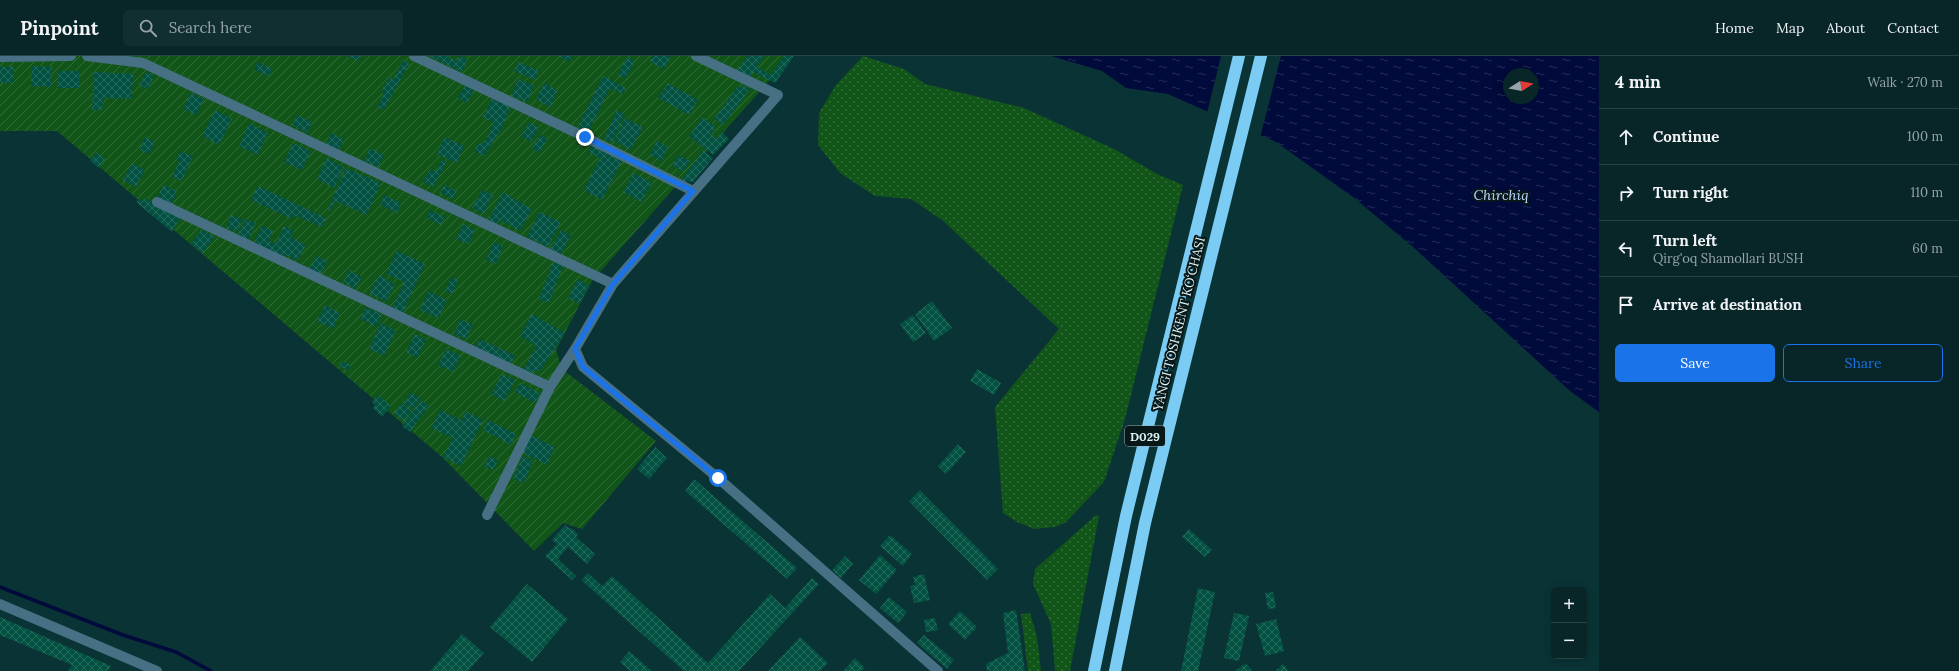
<!DOCTYPE html>
<html lang="en">
<head>
<meta charset="utf-8">
<style>
  :root { --surface:#082628; --page:#112e30; --text:#f1f3f6; --muted:#98a5a8; --line:#294345; --accent:#1a73e8 }
  body { margin:0; font-family:Lora,serif; background:var(--page); color:var(--text) }
  .controls { position:absolute; right:12px; bottom:12px; display:grid; overflow:hidden; border-radius:6px; box-shadow:0 2px 10px #0003 }
  .controls button { width:36px; height:36px; display:grid; place-items:center; padding:0; border:0; border-bottom:1px solid var(--line); background:var(--surface); color:var(--text); font:20px sans-serif }
  .compass { position:absolute; left:1503px; top:12px; width:36px; height:36px; border-radius:50%; background:var(--surface); box-shadow:0 2px 10px #0003; rotate:79deg }
  .stop { position:absolute; width:12px; height:12px; margin:-9px; border:3px solid #1a73e8; border-radius:50%; background:#fff }
  .stop.end { background:#1a73e8; border-color:#fff; box-shadow:0 1px 4px #0008 }
  .list { margin:0; padding:0; list-style:none }
  h2 { display:flex; justify-content:space-between; align-items:center; height:52px; margin:0; padding:0 16px; font-size:17px }
  h2 small { font-size:13px; font-weight:400; color:var(--muted) }
  .list li { display:grid; grid-template-columns:26px 1fr auto; gap:12px; align-items:center; box-sizing:border-box; height:56px; padding:0 16px; border-top:1px solid var(--line) }
  .list b { display:block; font-size:15px; white-space:nowrap }
  .list p { margin:0; font-size:13px; white-space:nowrap; color:var(--muted) }
  .list em { font-size:13px; font-style:normal; color:var(--muted) }
  .actions { display:flex; gap:8px; padding:12px 16px }
  .actions a { flex:1; padding:9px 0; border:1px solid var(--accent); border-radius:6px; text-align:center; font-size:14px; color:var(--accent) }
  .actions .main { background:var(--accent); color:#fff }
  .icon { flex:none; width:22px; height:22px; fill:none; stroke:currentColor; stroke-width:2; stroke-linecap:round; stroke-linejoin:round }
  .map { position:relative; flex:none; width:1599px; height:615px; overflow:hidden }
  header { display:flex; align-items:center; gap:24px; box-sizing:border-box; height:56px; padding:0 20px; background:var(--surface); border-bottom:1px solid var(--line) }
  header strong { font-size:19px }
  nav { display:flex; gap:22px; margin-inline-start:auto; font-size:14px }
  .search { width:280px; height:36px; background:var(--page); display:flex; align-items:center; gap:10px; box-sizing:border-box; padding:0 14px; border-radius:6px; color:var(--muted); font-size:15px }
  main { display:flex }
  aside { flex:1; background:var(--surface) }
  .map>svg:first-child { display:block }
</style>
</head>
<body>
<header>
<strong>Pinpoint</strong>
<div class="search"><svg class="icon" aria-label="search" viewBox="0 0 24 24"><circle cx="10" cy="10" r="6"/><path d="M15 15l6 6"/></svg>Search here</div>
<nav><a>Home</a><a>Map</a><a>About</a><a>Contact</a></nav>
</header>
<main>
<div class="map">
<svg width="1599" height="615" viewBox="0 0 1599 615">
  <defs>
    <pattern id="grass-dots" width="8" height="8" patternUnits="userSpaceOnUse"><rect width="8" height="8" fill="#125519"/><path d="M2 2h.1M6 6h.1" fill="none" stroke="#346e3b" stroke-width="1.8" stroke-linecap="round"/></pattern>
    <pattern id="garden-furrows" width="10" height="10" patternUnits="userSpaceOnUse"><rect width="10" height="10" fill="#125519"/><path d="M-1 1l2-2M0 10L10 0M9 11l2-2" fill="none" stroke="#346e3b"/></pattern>
    <pattern id="water-ripples" width="26" height="14" patternUnits="userSpaceOnUse"><rect width="26" height="14" fill="#000a3b"/><path d="M2 4q2-2 4 0t4 0M15 11q2-2 4 0t4 0" fill="none" stroke="#252e58"/></pattern>
    <pattern id="building-cross-hatch" width="8" height="8" patternUnits="userSpaceOnUse"><rect width="8" height="8" fill="#035141"/><path d="M0 0l8 8M0 8l8-8" fill="none" stroke="#276a5d"/></pattern>
  </defs>
  <rect width="100%" height="100%" fill="#0a3336"/>
  <path fill="url(#grass-dots)" d="M863,0L904,13L925,28L1024,52L1114,93L1157,118L1183,129L1125,363L1104,426L1065,467L1054,471L1034,473L1017,466L1003,457L995,351L1059,273L942,164L911,143L875,140L840,117L818,89L819,57L836,29Z
    M1096,459L1099,460L1070,615H1055L1051,568L1033,528L1035,513Z
    M1030,557L1037,581L1041,615H1028L1021,558Z"/>
  <path fill="url(#garden-furrows)" d="M0,0H791L592,225L556,294L562,313L656,385L582,473L563,467L534,495L442,401L57,75H0Z"/>
  <path fill="url(#water-ripples)" fill-rule="evenodd" d="M1051,0H1599V356L1570,335L1412,190L1353,141L1276,86L1168,38L1126,32L1102,15ZM1509,18H1533V42H1509Z"/>
  <path fill="#0a3336" d="M1221,0H1281L1260,82L1207,57Z"/>
  <g fill="none" stroke-linecap="round" stroke-linejoin="round">
    <path stroke="#000a3b" stroke-width="3.5" d="M0,531L123,579L176,596L211,615"/>
  </g>
  <path fill="url(#building-cross-hatch)" d="M347,0H361L358,5Z
    M429,0H446L457,5L459,0L468,3L462,16Z
    M558,0H569L572,1L570,6Z
    M653,0H671L664,13L650,6Z
    M747,0H764L757,11L771,19L784,0H794L775,27L753,16L750,21L737,14Z
    M627,1L635,5L625,23L618,19Z
    M403,4L409,8L384,54L377,51L384,38L381,36L389,21L393,24Z
    M258,6L272,13L269,20L254,14Z
    M518,6L539,15L535,24L514,15Z
    M32,10L52,11L51,31L31,30Z
    M0,11H14V27H0Z
    M57,15H79V32H57Z
    M94,16L133,18L132,43L103,42L102,54H92Z
    M146,16L154,20L148,33L139,29Z
    M603,20L626,32L623,38L610,32L589,75L578,70Z
    M518,23L534,29L528,46L511,40Z
    M544,27L558,35L550,51L536,43Z
    M668,27L698,44L689,59L658,42Z
    M744,29L750,33L723,69L714,63L738,30L741,32Z
    M465,30L474,34L467,47L458,42Z
    M191,37L204,43L196,59L183,53Z
    M493,41L511,50L502,72L484,100L474,95L478,88L484,87L494,67L483,61Z
    M215,54L232,63L219,89L202,80Z
    M617,54L625,58L612,86L604,83Z
    M297,59L312,66L307,77L292,69Z
    M703,61L716,71L711,78L717,83L722,76L729,83L713,99L689,80Z
    M625,62L643,71L631,94L614,85Z
    M529,66L539,72L531,86L521,80Z
    M249,67L268,77L258,99L239,90Z
    M331,77L344,83L339,94L326,88Z
    M540,79L548,83L539,97L532,92Z
    M144,81L155,86L149,98L140,94Z
    M445,81L464,90L457,107L437,98Z
    M657,85L668,91L662,105L650,99Z
    M293,87L311,95L302,114L284,106Z
    M592,89L622,105L602,144L584,134L600,102L588,96Z
    M370,92L384,99L378,111L364,105Z
    M703,94L713,102L693,126L681,125Z
    M180,95L193,100L182,125L172,121L179,105L176,103Z
    M96,96L105,103L99,112L90,105Z
    M679,99L690,105L683,116L672,109Z
    M326,102L344,111L334,132L317,123Z
    M442,103L447,106L433,131L423,126L430,113L436,116Z
    M132,107L145,114L136,131L123,124Z
    M346,112L381,127L367,159L335,145L331,155L328,153Z
    M634,117L652,127L641,146L623,136Z
    M163,129L177,135L172,148L157,142Z
    M444,129L457,135L453,143L440,137Z
    M258,130L326,162L322,171L294,159L292,163L251,144Z
    M482,134L493,139L484,158L472,152Z
    M503,136L532,153L520,175L500,164L497,169L488,164Z
    M384,139L401,147L397,157L380,149Z
    M140,142L143,145L145,142L180,162L172,176L136,146Z
    M430,154L445,161L441,169L427,162Z
    M539,156L561,166L548,191L527,181Z
    M231,159L242,163L237,176L226,172Z
    M245,163L256,167L247,187L236,182Z
    M463,168L475,174L469,188L456,183Z
    M262,170L273,175L269,184L276,188L284,170L294,175L291,181L306,189L298,204L286,199L283,205L254,191L257,184L255,183Z
    M202,173L214,181L203,197L191,188Z
    M561,174L571,179L561,198L550,193Z
    M494,186L503,190L496,208L486,204Z
    M397,195L425,208L402,259L391,254L404,226L386,218Z
    M316,200L327,205L321,218L309,213Z
    M553,206L563,210L549,247L539,243Z
    M350,214L362,221L355,233L343,226Z
    M379,219L395,228L386,246L369,237Z
    M451,221L458,224L453,238L445,235Z
    M578,223L589,230L579,248L568,242Z
    M429,235L447,244L439,262L420,254Z
    M932,245L952,272L934,285L915,258Z
    M325,249L340,257L333,273L317,265Z
    M366,251L382,259L376,271L360,263Z
    M532,258L565,277L541,314L526,317L522,316L536,290L520,280Z
    M913,259L926,277L913,286L900,268Z
    M460,263L473,268L466,283L454,278Z
    M381,267L396,275L384,300L369,293Z
    M415,278L426,284L417,302L406,296Z
    M479,283L515,299L510,310L475,293Z
    M446,293L461,300L453,316L438,309Z
    M342,305L351,309L348,314L339,310Z
    M977,313L1001,327L994,339L970,325Z
    M502,318L515,324L504,345L491,338Z
    M520,327L540,337L535,347L515,336Z
    M411,336L420,342L413,353L404,347Z
    M378,339L391,350L382,361L373,352L375,349L372,346Z
    M421,344L429,350L410,376L402,370Z
    M402,347L412,355L404,365L394,357Z
    M440,354L461,364L452,382L431,372Z
    M466,355L483,364L461,410L443,401Z
    M488,364L516,378L511,389L483,374Z
    M530,379L555,391L547,409L521,396Z
    M958,388L966,396L946,418L938,410Z
    M655,391L667,402L649,423L637,413Z
    M489,400L498,404L493,414L484,410Z
    M523,400L533,405L524,427L513,422Z
    M694,423L797,512L787,523L685,435Z
    M920,434L998,513L987,524L909,445Z
    M565,469L570,473L571,472L578,478L576,481L595,498L587,508L568,491L558,503L576,520L572,524L545,500L557,488L552,484Z
    M1189,473L1212,494L1205,501L1182,481Z
    M890,479L912,498L903,510L880,490Z
    M880,499L897,514L876,538L859,524Z
    M845,500L853,508L841,522L832,514Z
    M588,517L602,530L612,520L708,607L770,538L785,552L812,522L819,528L739,615H684L581,524Z
    M924,518L930,544L914,547L910,530L915,529L913,521Z
    M527,528L568,563L532,606L490,571Z
    M1198,532L1215,536L1198,615H1181Z
    M1273,536L1276,552L1268,553L1265,537Z
    M889,541L907,556L898,567L880,552Z
    M1016,554L1025,615H987L986,608L1008,597L1003,557Z
    M960,555L977,571L965,584L948,568Z
    M1234,557L1249,560L1239,605L1224,602Z
    M0,561L111,610L108,615H68L72,609L0,579Z
    M935,562L938,574L926,576L924,564Z
    M1276,563L1284,595L1265,600L1256,568Z
    M462,578L484,597L468,615H430Z
    M924,579L954,604L947,613L917,587Z
    M800,581L828,607L820,615H768Z
    M629,595L652,615H630L620,606Z
    M855,602L865,612L861,615H843Z
    M1246,607L1252,615H1235Z
    M1283,608L1289,615H1275Z"/>
  <g fill="none" stroke-linecap="round" stroke-linejoin="round">
    <path stroke="#487085" stroke-width="10" d="M87,0L143,7L613,228
      M414,0L585,81L693,135
      M0,1L71,0
      M157,146L550,331
      M575,293L583,311L718,422L938,615
      M487,459L550,331L575,293L613,228L778,39L696,0
      M0,548L157,615"/>
    <path stroke="#7accf4" stroke-width="12" d="M1094,615L1126,460L1239,0
      M1115,615L1145,467L1261,0"/>
  </g>
  <g fill="none" stroke-linecap="round" stroke-linejoin="round">
    <path stroke="#1a73e8" stroke-width="5" d="M585,81L693,135L613,228L575,293L583,311L718,422"/>
  </g>
  <g text-anchor="middle" dominant-baseline="central" stroke-width="4" stroke-linejoin="round" paint-order="stroke">
    <rect fill="#081819" stroke="#9eb1b2" stroke-width="1" x="1125" y="370" width="40" height="20" rx="3"/>
    <g font-size="12" font-weight="bold" fill="#def3f4">
      <text x="1145" y="380">D029</text>
    </g>
    <g font-size="13" fill="#def3f4" stroke="#081819">
      <text transform="translate(1179 268) rotate(-76)">YANGI TOSHKENT KO‘CHASI</text>
    </g>
    <g font-size="14" font-style="italic" fill="#bdd6fd" stroke="#081819">
      <text x="1501" y="139">Chirchiq</text>
    </g>
  </g>
</svg>
<div class="controls">
<button>+</button>
<button>−</button>
</div>
<svg class="compass" viewBox="-18 -18 36 36"><path d="M0-13l5 13h-10z" fill="#e53935"/><path d="M0 13l5-13h-10z" fill="#98a5a8"/></svg>
<div class="stop" style="left:718px;top:422px"></div>
<div class="stop end" style="left:585px;top:81px"></div>
</div>
<aside>
<h2>4 min<small>Walk · 270 m</small></h2>
<ul class="list">
<li><svg class="icon" aria-label="ahead" viewBox="0 0 24 24"><path d="M12 20V5M6 11l6-6 6 6"/></svg><div><b>Continue</b></div><em>100 m</em></li>
<li><svg class="icon" aria-label="right" viewBox="0 0 24 24"><path d="M7 20v-9h11M14 6l5 5-5 5"/></svg><div><b>Turn right</b></div><em>110 m</em></li>
<li><svg class="icon" aria-label="left" viewBox="0 0 24 24"><path d="M17 20v-9H6M10 6l-5 5 5 5"/></svg><div><b>Turn left</b><p>Qirg'oq Shamollari BUSH</p></div><em>60 m</em></li>
<li><svg class="icon" aria-label="arrive" viewBox="0 0 24 24"><path d="M6 21V4h12l-3 4 3 4H6"/></svg><div><b>Arrive at destination</b></div></li>
</ul>
<div class="actions"><a class="main">Save</a><a>Share</a></div>
</aside>
</main>
</body>
</html>
